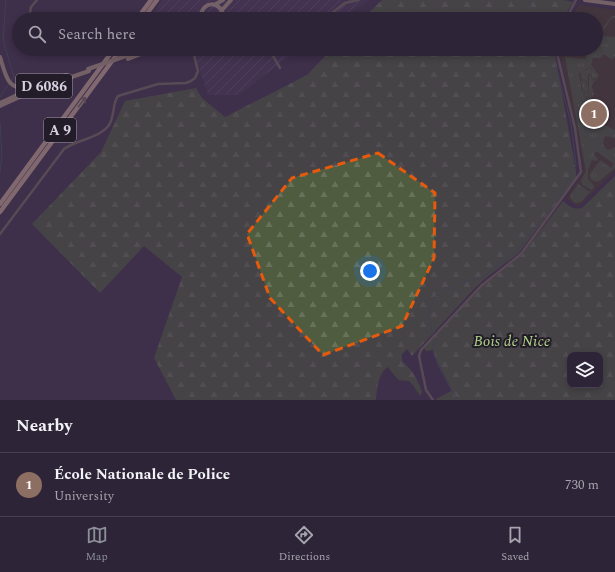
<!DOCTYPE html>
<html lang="en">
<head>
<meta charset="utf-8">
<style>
  :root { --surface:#2e2438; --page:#3a3043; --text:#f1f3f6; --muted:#a7a4ae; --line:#494153; --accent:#8c9099 }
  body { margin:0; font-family:Spectral,serif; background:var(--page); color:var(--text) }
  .controls { position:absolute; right:12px; bottom:12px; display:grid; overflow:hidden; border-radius:8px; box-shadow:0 2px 6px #0003 }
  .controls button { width:36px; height:36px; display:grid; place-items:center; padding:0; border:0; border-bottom:1px solid var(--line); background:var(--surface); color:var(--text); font:20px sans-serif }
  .you { position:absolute; left:370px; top:271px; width:14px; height:14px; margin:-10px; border:3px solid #fff; border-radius:50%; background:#1a73e8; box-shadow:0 0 0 6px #1a73e833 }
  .badge { display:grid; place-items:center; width:26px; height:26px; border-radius:50%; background:var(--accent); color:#fff; font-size:13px; font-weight:700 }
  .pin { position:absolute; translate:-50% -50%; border:2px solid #fff; box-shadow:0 1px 4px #0006 }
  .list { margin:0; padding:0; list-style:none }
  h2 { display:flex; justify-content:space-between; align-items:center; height:52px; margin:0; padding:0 16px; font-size:17px }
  h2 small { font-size:13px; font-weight:400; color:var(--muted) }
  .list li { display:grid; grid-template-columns:26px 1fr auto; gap:12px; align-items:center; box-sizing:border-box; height:64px; padding:0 16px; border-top:1px solid var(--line) }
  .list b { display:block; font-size:15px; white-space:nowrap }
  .list p { margin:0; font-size:13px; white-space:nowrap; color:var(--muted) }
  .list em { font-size:13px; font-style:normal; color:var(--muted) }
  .icon { flex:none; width:22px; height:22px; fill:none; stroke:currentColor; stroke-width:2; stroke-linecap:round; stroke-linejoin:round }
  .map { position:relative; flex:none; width:615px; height:400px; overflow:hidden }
  .search { position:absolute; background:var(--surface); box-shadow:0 2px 6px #0003; left:12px; right:12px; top:12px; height:44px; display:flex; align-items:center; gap:10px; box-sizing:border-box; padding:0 14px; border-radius:22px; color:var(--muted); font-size:15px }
  .sheet { height:116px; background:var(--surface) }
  nav { display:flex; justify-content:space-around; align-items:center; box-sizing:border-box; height:56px; border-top:1px solid var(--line); background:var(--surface); font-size:11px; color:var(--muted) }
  nav a { display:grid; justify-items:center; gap:2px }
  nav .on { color:var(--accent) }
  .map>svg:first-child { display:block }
</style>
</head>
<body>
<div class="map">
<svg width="615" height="400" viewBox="0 0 615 400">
  <defs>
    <pattern id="industrial-furrows" width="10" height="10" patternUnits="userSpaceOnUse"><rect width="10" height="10" fill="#4a395a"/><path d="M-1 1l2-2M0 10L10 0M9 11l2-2" fill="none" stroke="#635571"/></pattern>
    <pattern id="grass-tufts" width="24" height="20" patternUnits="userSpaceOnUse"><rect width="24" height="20" fill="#4f5c40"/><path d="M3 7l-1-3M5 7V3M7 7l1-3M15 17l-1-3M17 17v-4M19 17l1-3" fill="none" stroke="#68725b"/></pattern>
    <pattern id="forest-firs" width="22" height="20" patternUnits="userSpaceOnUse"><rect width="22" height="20" fill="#4f5c40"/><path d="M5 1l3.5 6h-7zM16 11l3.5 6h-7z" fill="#68725b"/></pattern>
  </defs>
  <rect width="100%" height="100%" fill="#3e304b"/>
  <path fill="url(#industrial-furrows)" d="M162,0H369L340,19H149Z
    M193,49H298L239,95H208Z"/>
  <path fill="#493d2e" d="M579,5L615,10V171L580,205L577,206L566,198L583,173V164L559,49H596V19H571Z"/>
  <path fill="url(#grass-tufts)" fill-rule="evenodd" d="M612,16H615V18L611,19L600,35L601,36L615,37V56L612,60L604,54L600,58H593L591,65L599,76C593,85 590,82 594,94C592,98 589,101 587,104C582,116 607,126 615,130V138L606,136L604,138L603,144L606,149L610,150L615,147V168L598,182L591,180L590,174L600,160L611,168L614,164L596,151L594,155L598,159L597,161L592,160L588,170V179L594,186V188L591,190L583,185L581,181L586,171L565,57L586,59L587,49H596V31L600,32ZM590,67L597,76L596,79L593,81L590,75H589V90L592,96L590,99L588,98L586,81L581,80L583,91L586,92L584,95L587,97L586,104V97L583,95L585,93L582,91L579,74L581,72Z
    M590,68L597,76L593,80L591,74H588V89L591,96L589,98L587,88V81L581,79V72Z
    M578,184L588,191H591L581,202L575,203L571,199L570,196Z"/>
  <path fill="url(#forest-firs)" fill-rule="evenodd" d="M382,0H564L573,2L563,19H362Z
    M332,49H554L576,171V177L519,253L487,277L473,290L412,356L407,349L402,354V361C413,371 417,378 422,392L420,396L413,385L409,381L399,380L394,375L388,367C378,373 377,389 376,400H176L154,358L182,277L144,246L100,293L32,224L101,152L125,101L196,88L202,98L225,117L307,75Z
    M615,176V400H437L436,399L451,391V388L434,355L433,350L426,351L424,348L478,290L522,255L563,201C569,206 573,210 582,208ZM570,355H600V385H570Z"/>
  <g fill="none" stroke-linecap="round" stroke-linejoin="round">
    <path stroke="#45555b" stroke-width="1" d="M6,0L3,40L14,77L11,81
      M529,0L536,19
      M0,97L9,84
      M0,123L2,156L0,172
      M433,336L428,313L434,297L445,290L469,280L484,276L519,249L560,195L576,165L571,123L554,59L550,49
      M433,339C432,361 447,382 458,400"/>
    <path stroke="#786a61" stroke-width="2.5" d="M30,12L31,7L37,0
      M324,19L345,3L358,0
      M566,19L576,0
      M269,49L280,68
      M0,234L64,149C76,140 100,138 109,125C115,116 112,104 118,96L158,84L186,83L191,81L195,78L198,71L194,55L195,49
      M433,400L426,390L419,356L421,350L481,286L521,254L581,172L575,128L556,49"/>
    <path stroke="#b79b89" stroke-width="4" d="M585,0L615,4
      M216,4L223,0
      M222,10L231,0
      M199,19C202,15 201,10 205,7C213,0 225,8 222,19
      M0,57C6,75 7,93 31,86
      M128,59L154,49
      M0,103L39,85L66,75
      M0,106L37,89L89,71"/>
    <path stroke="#d0ae99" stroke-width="4.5" d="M137,19L151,0
      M143,19L157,0
      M0,204L114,49
      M0,212L121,49"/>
    <path stroke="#b79b89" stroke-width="4" d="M88,69L129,55"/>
  </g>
  <defs><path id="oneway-shaft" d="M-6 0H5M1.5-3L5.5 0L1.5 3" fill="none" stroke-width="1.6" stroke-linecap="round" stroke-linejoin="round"/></defs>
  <use stroke="#796560" href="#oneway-shaft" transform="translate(82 102) rotate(-53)"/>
  <path d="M0 0H615V400H0ZM378,153L435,193L434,258L402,326L323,355L270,298L247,234L292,178Z" fill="#3e304b" fill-opacity=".55" fill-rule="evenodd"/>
  <path fill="none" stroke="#e8590c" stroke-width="3" stroke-dasharray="8 5" stroke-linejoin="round" d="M378,153L435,193L434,258L402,326L323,355L270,298L247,234L292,178Z"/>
  <g text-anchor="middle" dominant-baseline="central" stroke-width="4" stroke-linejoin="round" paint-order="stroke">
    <g fill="#221c28" stroke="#a199a9" stroke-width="1">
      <rect x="16" y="74" width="56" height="24" rx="3"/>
      <rect x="44" y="118" width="32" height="24" rx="3"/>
    </g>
    <g font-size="14" font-weight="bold" fill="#d7cfe0">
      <text x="44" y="86">D 6086</text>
      <text x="60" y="130">A 9</text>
    </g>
    <g font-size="15" font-style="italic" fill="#b2d589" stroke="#221c28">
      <text x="512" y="341">Bois de Nice</text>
    </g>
  </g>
</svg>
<div class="controls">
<button><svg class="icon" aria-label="layers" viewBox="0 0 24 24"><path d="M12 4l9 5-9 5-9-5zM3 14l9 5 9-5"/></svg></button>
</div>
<div class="you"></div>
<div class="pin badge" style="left:594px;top:114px;background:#8d6e63">1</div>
<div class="search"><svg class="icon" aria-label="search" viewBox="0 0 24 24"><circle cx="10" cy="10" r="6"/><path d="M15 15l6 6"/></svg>Search here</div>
</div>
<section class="sheet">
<h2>Nearby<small></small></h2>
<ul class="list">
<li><span class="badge" style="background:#8d6e63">1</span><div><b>École Nationale de Police</b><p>University</p></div><em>730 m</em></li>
</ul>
</section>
<nav>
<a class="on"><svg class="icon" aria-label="map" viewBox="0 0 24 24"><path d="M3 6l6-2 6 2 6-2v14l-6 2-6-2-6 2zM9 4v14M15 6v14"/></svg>Map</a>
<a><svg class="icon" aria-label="directions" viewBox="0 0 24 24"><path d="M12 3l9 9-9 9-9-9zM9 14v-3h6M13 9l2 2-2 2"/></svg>Directions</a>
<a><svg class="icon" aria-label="saved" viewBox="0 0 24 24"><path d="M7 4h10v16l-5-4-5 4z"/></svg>Saved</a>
</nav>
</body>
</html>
